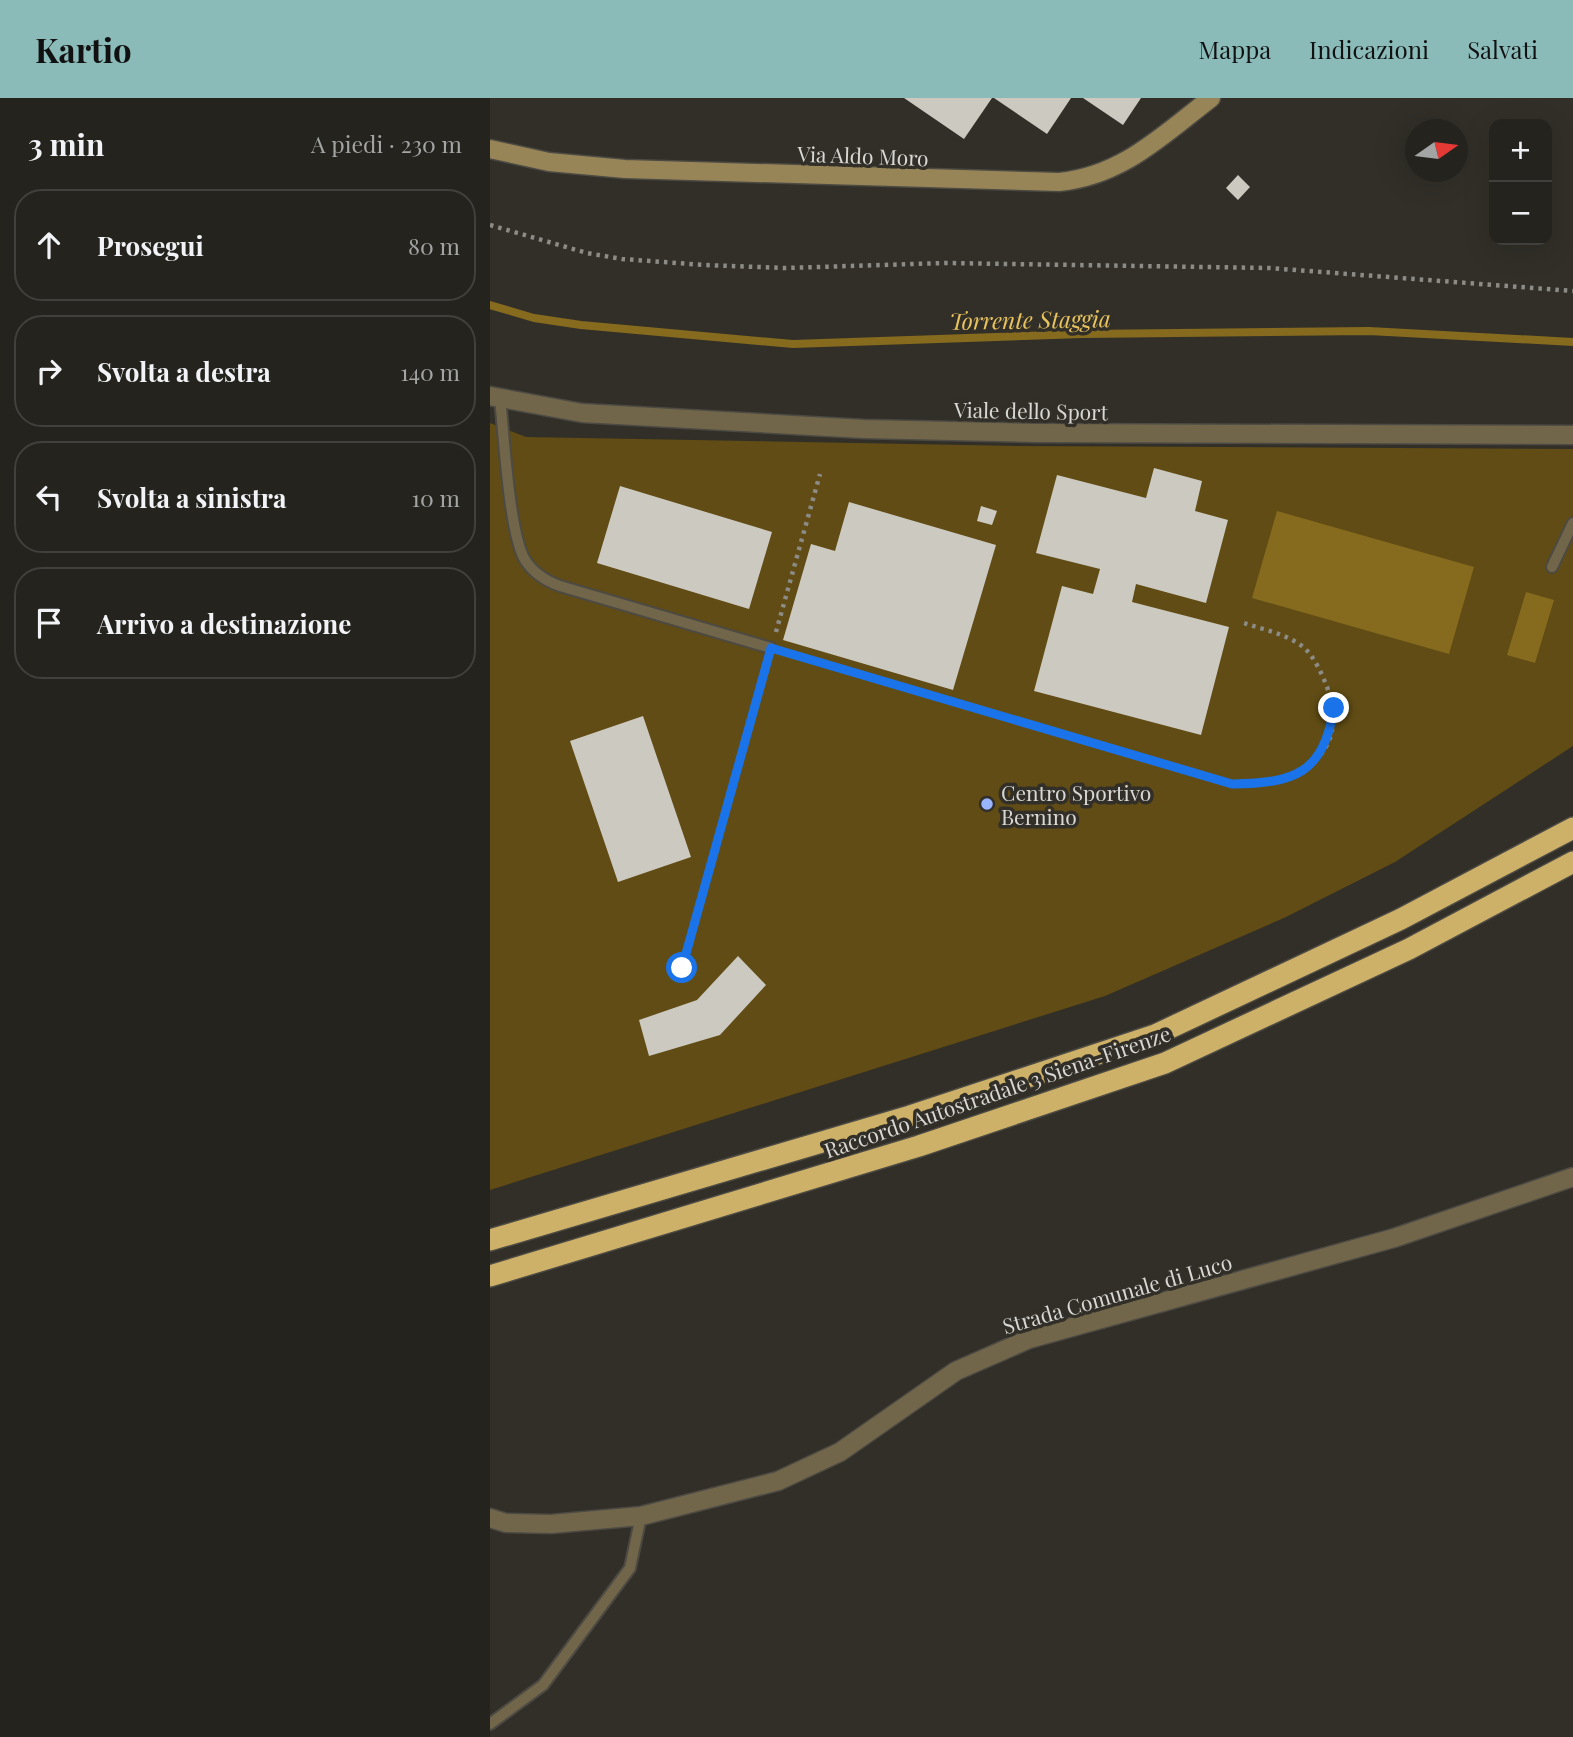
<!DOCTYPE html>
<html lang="it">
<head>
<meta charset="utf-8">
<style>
  :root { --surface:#25231e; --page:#312f2b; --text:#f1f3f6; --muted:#a3a4a4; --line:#42403c; --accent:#8bbbb9 }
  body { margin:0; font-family:"Playfair Display",serif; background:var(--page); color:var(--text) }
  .controls { position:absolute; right:21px; top:21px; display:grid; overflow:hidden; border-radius:14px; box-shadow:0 7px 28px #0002 }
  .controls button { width:63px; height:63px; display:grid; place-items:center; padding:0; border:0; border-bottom:2px solid var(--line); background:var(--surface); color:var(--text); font:35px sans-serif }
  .compass { position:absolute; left:915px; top:21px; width:63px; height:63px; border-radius:50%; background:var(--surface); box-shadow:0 7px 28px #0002; rotate:76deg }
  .stop { position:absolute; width:21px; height:21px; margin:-16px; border:5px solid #1a73e8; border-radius:50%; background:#fff }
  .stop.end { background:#1a73e8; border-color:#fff; box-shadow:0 2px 7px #0008 }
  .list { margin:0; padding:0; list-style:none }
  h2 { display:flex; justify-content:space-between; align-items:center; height:91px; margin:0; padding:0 28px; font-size:30px }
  h2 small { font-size:23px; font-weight:400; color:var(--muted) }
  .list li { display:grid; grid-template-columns:46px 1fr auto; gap:21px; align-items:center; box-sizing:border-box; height:112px; margin:0 14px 14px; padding:0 14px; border:2px solid var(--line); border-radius:28px }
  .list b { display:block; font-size:26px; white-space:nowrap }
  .list em { font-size:23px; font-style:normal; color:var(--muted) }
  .icon { flex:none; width:38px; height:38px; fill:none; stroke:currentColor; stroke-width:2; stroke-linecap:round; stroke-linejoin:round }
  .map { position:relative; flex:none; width:1083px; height:1639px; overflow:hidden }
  header { display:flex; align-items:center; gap:42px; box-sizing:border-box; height:98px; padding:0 35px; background:var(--accent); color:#111 }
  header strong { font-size:33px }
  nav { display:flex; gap:38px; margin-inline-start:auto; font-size:24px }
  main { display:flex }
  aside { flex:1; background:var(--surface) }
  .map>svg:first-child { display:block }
</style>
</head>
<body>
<header>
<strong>Kartio</strong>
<nav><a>Mappa</a><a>Indicazioni</a><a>Salvati</a></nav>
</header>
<main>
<aside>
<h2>3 min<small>A piedi · 230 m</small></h2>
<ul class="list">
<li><svg class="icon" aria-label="ahead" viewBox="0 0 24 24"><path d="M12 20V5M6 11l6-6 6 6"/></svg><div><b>Prosegui</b></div><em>80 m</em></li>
<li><svg class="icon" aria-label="right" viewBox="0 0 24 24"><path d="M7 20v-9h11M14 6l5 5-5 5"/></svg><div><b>Svolta a destra</b></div><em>140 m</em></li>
<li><svg class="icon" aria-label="left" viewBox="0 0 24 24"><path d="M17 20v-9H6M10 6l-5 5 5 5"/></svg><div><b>Svolta a sinistra</b></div><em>10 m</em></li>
<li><svg class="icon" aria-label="arrive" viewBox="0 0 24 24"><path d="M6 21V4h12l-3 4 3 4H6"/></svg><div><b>Arrivo a destinazione</b></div></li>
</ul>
</aside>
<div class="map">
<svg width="1083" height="1639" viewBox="0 0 1083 1639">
  <rect width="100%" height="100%" fill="#312f28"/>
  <path fill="#604c14" d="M0,325L36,339L528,348L1083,351V648L905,764L794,820L615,898L0,1092Z"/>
  <path fill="#866b1e" d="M787,413L984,469L959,556L762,500Z
    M1036,494L1064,502L1045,565L1017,557Z"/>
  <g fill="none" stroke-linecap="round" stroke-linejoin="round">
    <path stroke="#866b1e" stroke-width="8" d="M0,207L44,220L91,227L303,246L592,236L879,233L1083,244"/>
  </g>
  <path fill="#ccc9c1" d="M414,0H502L474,41Z
    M504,0H581L557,36Z
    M593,0H651L633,27Z
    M748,77L760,89L748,102L736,90Z
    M664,370L712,383L705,413L738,422L716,505L646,486L642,504L739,529L711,637L544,593L572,488L603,496L610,471L546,455L567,377L656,400Z
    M130,388L282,434L259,511L107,465Z
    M359,404L506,447L463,592L293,542L321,446L345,453Z
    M491,408L507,413L502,427L487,423Z
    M153,618L201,759L128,784L80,643Z
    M248,858L276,887L230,937L159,958L149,922L207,902Z"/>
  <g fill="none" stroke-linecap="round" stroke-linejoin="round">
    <g stroke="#4c4a43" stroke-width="14">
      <path id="lane" d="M10,300C14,337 19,435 35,462C44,476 56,483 70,488L281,550
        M1062,469L1083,425
        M0,1626L53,1587L140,1470L151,1418"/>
    </g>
    <g stroke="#4c4a43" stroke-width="21">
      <path id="street" d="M0,298L92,315L374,331L548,335L1083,337
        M0,1420L16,1425L61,1426L151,1418L288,1383L350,1354L466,1273L539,1241L904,1140L1083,1079"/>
    </g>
    <g stroke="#4c4a43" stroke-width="21">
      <path id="secondary" d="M0,51L59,64L135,71L569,84C632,78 673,37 721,0"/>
    </g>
    <g stroke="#4c4a43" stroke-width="24">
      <path id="highway" d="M0,1142L420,1018L665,937L911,821L1083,730
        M0,1178L429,1048L675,965L919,851L1083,764"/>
    </g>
    <path stroke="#8d8b86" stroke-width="4.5" stroke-dasharray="3.5 5" stroke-linecap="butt" d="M0,127L97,155L132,161L214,167L295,170L456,165L779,170L1083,193
      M286,534L330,376
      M296,554L742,686C803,685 862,663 837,589C832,576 823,556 812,548C794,535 771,531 751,524
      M193,870L277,566"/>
    <use href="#lane" stroke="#72664a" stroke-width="10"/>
    <use href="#street" stroke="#72664a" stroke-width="18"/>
    <use href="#secondary" stroke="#978557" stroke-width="18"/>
    <use href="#highway" stroke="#ceb168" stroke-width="21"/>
  </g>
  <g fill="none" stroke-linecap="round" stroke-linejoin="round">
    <path stroke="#1a73e8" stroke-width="9" d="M192,870L281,550L742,686C805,685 833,676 844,610"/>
  </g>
  <circle fill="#9bb5fd" stroke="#312f28" stroke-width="2.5" cx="497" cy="706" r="7"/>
  <g text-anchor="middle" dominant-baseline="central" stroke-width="7" stroke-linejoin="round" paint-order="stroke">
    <g font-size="21" fill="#d8d7d3" stroke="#312f28">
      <text transform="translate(373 57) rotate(2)">Via Aldo Moro</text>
      <text transform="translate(541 312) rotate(1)">Viale dello Sport</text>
      <text transform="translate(507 993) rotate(-19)">Raccordo Autostradale 3 Siena-Firenze</text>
      <text transform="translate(627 1195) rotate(-16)">Strada Comunale di Luco</text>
    </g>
    <g font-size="21" fill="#d8d7d3" stroke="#312f28" text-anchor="start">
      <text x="511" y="694">Centro Sportivo<tspan x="511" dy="24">Bernino</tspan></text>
    </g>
    <g font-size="23" font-style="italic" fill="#e9c35d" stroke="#312f28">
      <text transform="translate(540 221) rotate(-1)">Torrente Staggia</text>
    </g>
  </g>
</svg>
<div class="controls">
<button>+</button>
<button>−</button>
</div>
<svg class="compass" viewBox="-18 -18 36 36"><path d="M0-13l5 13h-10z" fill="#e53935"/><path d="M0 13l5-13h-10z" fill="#a3a4a4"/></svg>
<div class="stop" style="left:192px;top:870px"></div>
<div class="stop end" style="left:844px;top:610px"></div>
</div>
</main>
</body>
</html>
